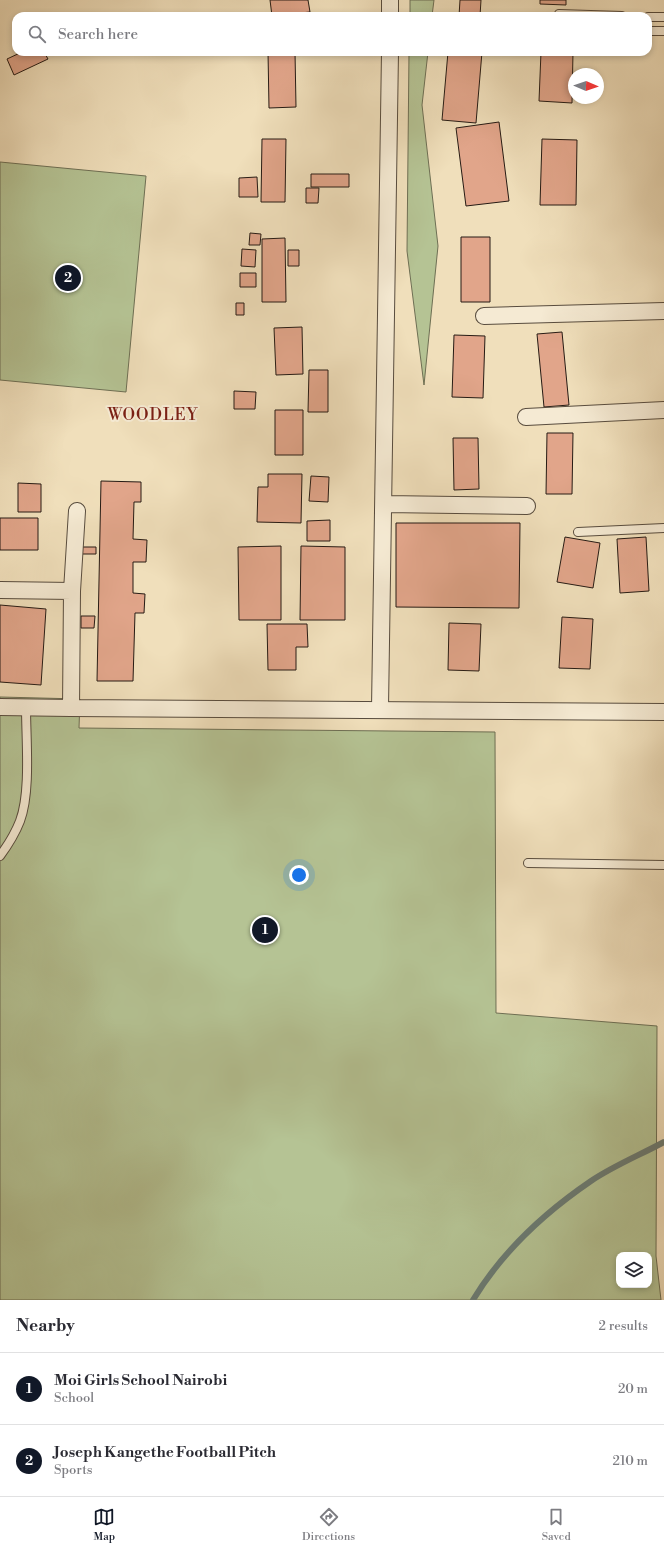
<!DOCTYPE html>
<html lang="en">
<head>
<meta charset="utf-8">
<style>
  :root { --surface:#fff; --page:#f2f2f3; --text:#2b2b33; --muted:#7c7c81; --line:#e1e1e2; --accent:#111827 }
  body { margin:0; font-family:"Libre Bodoni",serif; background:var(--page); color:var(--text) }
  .controls { position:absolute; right:12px; bottom:12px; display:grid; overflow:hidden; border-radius:8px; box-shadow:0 2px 6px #0003 }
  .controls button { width:36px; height:36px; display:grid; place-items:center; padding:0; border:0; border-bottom:1px solid var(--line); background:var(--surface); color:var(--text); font:20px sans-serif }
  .compass { position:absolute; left:568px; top:68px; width:36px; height:36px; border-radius:50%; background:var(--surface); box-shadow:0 2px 6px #0003; rotate:92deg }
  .you { position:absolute; left:299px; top:875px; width:14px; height:14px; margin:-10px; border:3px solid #fff; border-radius:50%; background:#1a73e8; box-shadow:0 0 0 6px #1a73e833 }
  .badge { display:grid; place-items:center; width:26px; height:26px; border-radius:50%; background:var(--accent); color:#fff; font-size:13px; font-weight:700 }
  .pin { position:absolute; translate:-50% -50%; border:2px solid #fff; box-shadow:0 1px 4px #0006 }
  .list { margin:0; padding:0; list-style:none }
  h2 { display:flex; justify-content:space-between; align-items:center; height:52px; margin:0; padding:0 16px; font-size:17px }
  h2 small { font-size:13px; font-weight:400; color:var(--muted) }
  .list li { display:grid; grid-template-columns:26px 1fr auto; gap:12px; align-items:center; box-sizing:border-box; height:72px; padding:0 16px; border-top:1px solid var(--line) }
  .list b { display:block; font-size:15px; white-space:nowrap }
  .list p { margin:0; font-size:13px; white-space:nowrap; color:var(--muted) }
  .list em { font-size:13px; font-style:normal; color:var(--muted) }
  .icon { flex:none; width:22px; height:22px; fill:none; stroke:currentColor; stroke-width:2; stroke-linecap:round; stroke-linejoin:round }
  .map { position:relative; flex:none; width:664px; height:1300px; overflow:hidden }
  .search { position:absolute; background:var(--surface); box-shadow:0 2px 6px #0003; left:12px; right:12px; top:12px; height:44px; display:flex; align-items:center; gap:10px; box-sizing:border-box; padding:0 14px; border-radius:12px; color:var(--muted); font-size:15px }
  .sheet { height:196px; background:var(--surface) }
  nav { display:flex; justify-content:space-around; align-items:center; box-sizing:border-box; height:56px; border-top:1px solid var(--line); background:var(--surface); font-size:11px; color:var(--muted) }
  nav a { display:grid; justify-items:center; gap:2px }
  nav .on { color:var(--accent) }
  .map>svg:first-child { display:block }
</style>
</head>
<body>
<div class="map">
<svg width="664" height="1300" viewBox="0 0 664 1300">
  <rect width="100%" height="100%" fill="#f0dfbb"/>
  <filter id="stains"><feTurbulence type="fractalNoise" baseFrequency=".005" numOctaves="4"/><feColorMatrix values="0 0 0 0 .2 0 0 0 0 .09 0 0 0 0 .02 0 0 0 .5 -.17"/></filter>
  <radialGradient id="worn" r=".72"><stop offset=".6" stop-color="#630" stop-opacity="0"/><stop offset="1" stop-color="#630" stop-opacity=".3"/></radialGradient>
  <path fill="#b5c394" stroke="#6e6f54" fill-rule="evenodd" d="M410,0H434L432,16H410Z
    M409,52H428L422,105L438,246L424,385L407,251Z
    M0,162L146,176L126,392L0,380Z
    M0,697L80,699L79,728L495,732L496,1013L657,1026L656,1256L661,1300H0ZM619,1255H649V1285H619Z"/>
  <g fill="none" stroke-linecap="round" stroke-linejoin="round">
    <path stroke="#6c7c74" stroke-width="6" d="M473,1300C502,1252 544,1213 591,1181C613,1166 640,1155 664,1142"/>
  </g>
  <path fill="#e1a58a" stroke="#261b14" d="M270,0H308L310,12L272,16Z
    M460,0H481L480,16H459Z
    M540,0H566V5L540,4Z
    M22,52H44L48,59L14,75L7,59Z
    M268,52H295L296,107L269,108Z
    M448,52H482L476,123L442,120Z
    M541,52H573L572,103L539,101Z
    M499,122L509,201L466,206L456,128Z
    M262,139H286L285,202H261Z
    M542,139L577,140L576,205H540Z
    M311,174H349V187H311Z
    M257,177L258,197H239V178Z
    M306,188H319L318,203H306Z
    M250,233L261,234L260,245H249Z
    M461,237H490V302H461Z
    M285,238L286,302H262V239Z
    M242,249L256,250L255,267L241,266Z
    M288,250H299V266H288Z
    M240,273H256V287H240Z
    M236,303H244V315H236Z
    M302,327L303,374L276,375L274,328Z
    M562,332L569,405L544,407L537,334Z
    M454,335L485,336L483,398L452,397Z
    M309,370H328V412H308Z
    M234,391L256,392L255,409H234Z
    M275,410H303V455H275Z
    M547,433H573L572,494H546Z
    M453,438H478L479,489L454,490Z
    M268,474H302L301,523L257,522L258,487H268Z
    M311,476L329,477L328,502L309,501Z
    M101,481L141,482V502H134L133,539L147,540L146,562H133V593L145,594L144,613H135L133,681H97Z
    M18,483L41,484V512H18Z
    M0,518H38V550H0Z
    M330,520V541H307V521Z
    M396,523H520L519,608L396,607Z
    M565,537L600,543L593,588L557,582Z
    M646,537L649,591L620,593L617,539Z
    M281,546V620H239L238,547Z
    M301,546L345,547V620H300Z
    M82,547H96V554H82Z
    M0,605L46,609L41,685L0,682Z
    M81,616H95L94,628H81Z
    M562,617L593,619L590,669L559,668Z
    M449,623L481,624L479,671L448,670Z
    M267,624H307L308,647H296V670H268Z"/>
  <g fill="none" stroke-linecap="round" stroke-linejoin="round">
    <g stroke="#584c3e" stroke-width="10">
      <path id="service" d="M559,14L622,16
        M648,17H664
        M648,31H664
        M578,532L664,528
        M0,856C8,845 15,834 20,821C31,792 26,740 26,707
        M528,863L664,865"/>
    </g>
    <g stroke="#584c3e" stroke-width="18">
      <path id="minor" d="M390,0V16
        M484,316L664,311
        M526,417L664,410
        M385,504L527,506
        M77,511L72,591L71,708L664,712
        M0,590L72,591
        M0,707L71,708
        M380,708L390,52"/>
    </g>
    <use href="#service" stroke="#f5ead3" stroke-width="8"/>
    <use href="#minor" stroke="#f5ead3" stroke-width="16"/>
  </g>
  <g text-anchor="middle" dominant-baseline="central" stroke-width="4" stroke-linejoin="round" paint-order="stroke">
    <g font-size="16" letter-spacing="1" fill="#7a1f14" stroke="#f5ead3">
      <text x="153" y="415">WOODLEY</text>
    </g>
  </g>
  <rect width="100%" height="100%" filter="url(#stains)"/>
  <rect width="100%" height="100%" fill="url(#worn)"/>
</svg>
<div class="controls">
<button><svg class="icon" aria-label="layers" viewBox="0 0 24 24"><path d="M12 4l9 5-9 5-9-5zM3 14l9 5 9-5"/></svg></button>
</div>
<svg class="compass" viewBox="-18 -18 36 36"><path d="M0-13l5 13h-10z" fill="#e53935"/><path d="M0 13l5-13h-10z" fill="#7c7c81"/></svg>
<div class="you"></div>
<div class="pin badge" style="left:265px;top:930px">1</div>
<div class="pin badge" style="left:68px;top:278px">2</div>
<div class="search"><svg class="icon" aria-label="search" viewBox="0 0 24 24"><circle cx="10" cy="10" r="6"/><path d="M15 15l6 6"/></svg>Search here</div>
</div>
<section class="sheet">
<h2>Nearby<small>2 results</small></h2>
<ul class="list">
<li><span class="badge">1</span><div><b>Moi Girls School Nairobi</b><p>School</p></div><em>20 m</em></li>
<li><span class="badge">2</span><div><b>Joseph Kangethe Football Pitch</b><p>Sports</p></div><em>210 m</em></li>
</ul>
</section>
<nav>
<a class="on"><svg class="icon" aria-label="map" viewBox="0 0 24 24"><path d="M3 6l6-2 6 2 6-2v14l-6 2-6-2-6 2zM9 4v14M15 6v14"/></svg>Map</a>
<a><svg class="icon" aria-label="directions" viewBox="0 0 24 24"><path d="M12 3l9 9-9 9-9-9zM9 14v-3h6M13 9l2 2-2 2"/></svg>Directions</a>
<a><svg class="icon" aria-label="saved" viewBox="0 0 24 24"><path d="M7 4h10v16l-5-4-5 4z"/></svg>Saved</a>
</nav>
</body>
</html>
